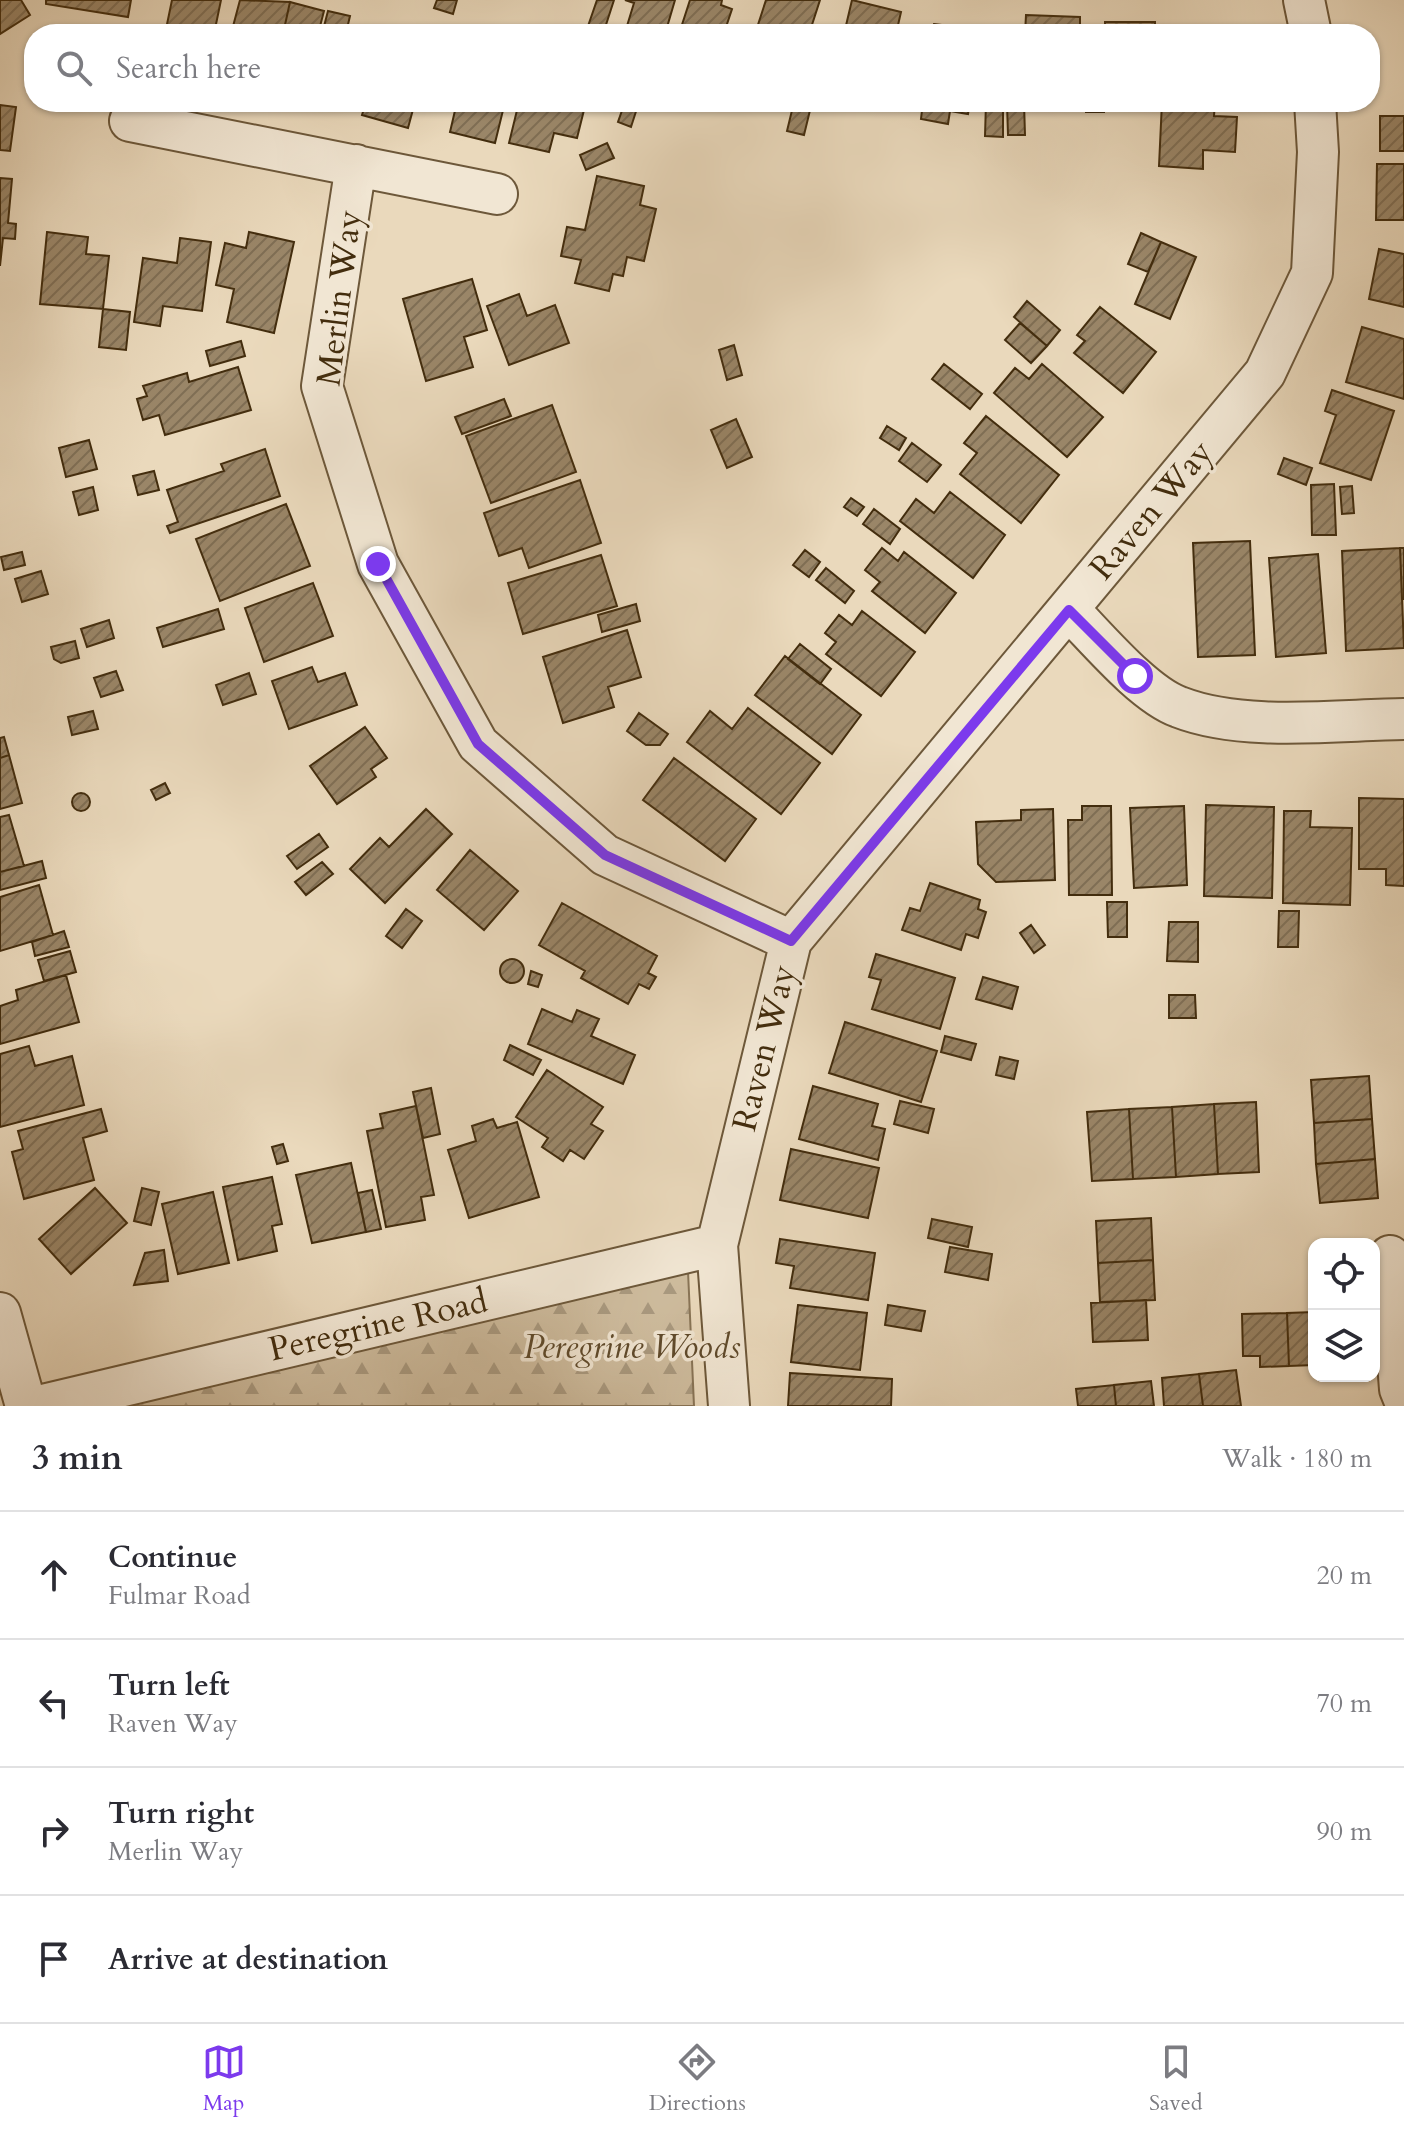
<!DOCTYPE html>
<html lang="en">
<head>
<meta charset="utf-8">
<style>
  :root { --surface:#fff; --page:#f7f7f7; --text:#2b2b33; --muted:#7c7c81; --line:#e1e1e2; --accent:#7c3aed }
  body { margin:0; font-family:Cardo,serif; background:var(--page); color:var(--text) }
  .controls { position:absolute; right:24px; bottom:24px; display:grid; overflow:hidden; border-radius:16px; box-shadow:0 2px 6px #0004 }
  .controls button { width:72px; height:72px; display:grid; place-items:center; padding:0; border:0; border-bottom:2px solid var(--line); background:var(--surface); color:var(--text); font:40px sans-serif }
  .stop { position:absolute; width:24px; height:24px; margin:-18px; border:6px solid #7c3aed; border-radius:50%; background:#fff }
  .stop.end { background:#7c3aed; border-color:#fff; box-shadow:0 2px 8px #0008 }
  .list { margin:0; padding:0; list-style:none }
  h2 { display:flex; justify-content:space-between; align-items:center; height:104px; margin:0; padding:0 32px; font-size:34px }
  h2 small { font-size:26px; font-weight:400; color:var(--muted) }
  .list li { display:grid; grid-template-columns:52px 1fr auto; gap:24px; align-items:center; box-sizing:border-box; height:128px; padding:0 32px; border-top:2px solid var(--line) }
  .list b { display:block; font-size:30px; white-space:nowrap }
  .list p { margin:0; font-size:26px; white-space:nowrap; color:var(--muted) }
  .list em { font-size:26px; font-style:normal; color:var(--muted) }
  .icon { flex:none; width:44px; height:44px; fill:none; stroke:currentColor; stroke-width:2; stroke-linecap:round; stroke-linejoin:round }
  .map { position:relative; flex:none; width:1404px; height:1406px; overflow:hidden }
  .search { position:absolute; background:var(--surface); box-shadow:0 2px 6px #0004; left:24px; right:24px; top:24px; height:88px; display:flex; align-items:center; gap:20px; box-sizing:border-box; padding:0 28px; border-radius:32px; color:var(--muted); font-size:30px }
  .sheet { height:616px; background:var(--surface) }
  nav { display:flex; justify-content:space-around; align-items:center; box-sizing:border-box; height:112px; border-top:2px solid var(--line); background:var(--surface); font-size:22px; color:var(--muted) }
  nav a { display:grid; justify-items:center; gap:4px }
  nav .on { color:var(--accent) }
  .map>svg:first-child { display:block }
</style>
</head>
<body>
<div class="map">
<svg width="1404" height="1406" viewBox="0 0 1404 1406">
  <defs>
    <pattern id="forest-firs" width="22" height="20" patternUnits="userSpaceOnUse" patternTransform="scale(2)"><rect width="22" height="20" fill="#cebc9e"/><path d="M5 1l3.5 6h-7zM16 11l3.5 6h-7z" fill="#a9997f"/></pattern>
    <pattern id="building-hatch" width="6" height="6" patternUnits="userSpaceOnUse" patternTransform="scale(2)"><rect width="6" height="6" fill="#9a8668"/><path d="M-1 1l2-2M0 6l6-6M5 7l2-2" fill="none" stroke="#7f6e54"/></pattern>
  </defs>
  <rect width="100%" height="100%" fill="#ead9bc"/>
  <filter id="stains"><feTurbulence type="fractalNoise" baseFrequency=".0025" numOctaves="4"/><feColorMatrix values="0 0 0 0 .2 0 0 0 0 .09 0 0 0 0 .02 0 0 0 .5 -.17"/></filter>
  <radialGradient id="worn" r=".72"><stop offset=".6" stop-color="#630" stop-opacity="0"/><stop offset="1" stop-color="#630" stop-opacity=".3"/></radialGradient>
  <path fill="url(#forest-firs)" stroke="#887456" stroke-width="2" d="M688,1271L694,1406H113Z"/>
  <path fill="url(#building-hatch)" stroke="#432d0e" stroke-width="2" d="M0,0H21L30,15L0,34Z
    M46,0H131L128,17L46,4Z
    M172,0H221L214,34H165Z
    M240,0L290,2L283,34H231Z
    M437,0H457L453,14L434,8Z
    M597,0H614L603,34L587,29Z
    M625,0H675L665,34L627,26L634,3Z
    M690,0H722L721,5L732,9L724,33L712,29L711,34H679Z
    M766,0H820L809,34H755Z
    M852,0L901,12L896,34H844Z
    M290,2L324,11L318,34H283Z
    M328,11L350,16L346,33L350,34H322Z
    M1026,15L1080,17V34H1025Z
    M1105,22H1155V34H1105Z
    M934,24L980,30V34H932Z
    M320,102H350L348,109Z
    M366,102H415L408,128L362,115Z
    M457,102H505L495,143L450,132Z
    M519,102H586L577,138L554,133L549,152L509,143Z
    M625,102H639L631,127L618,122Z
    M794,102H812L804,135L787,131Z
    M923,102H970L968,114L950,111L948,124L921,119Z
    M986,102H1003V137L985,136Z
    M1086,102H1104V112H1086Z
    M1162,102H1215L1214,116L1237,117L1235,152L1203,150V169L1159,166Z
    M1024,103L1025,135H1008L1007,104Z
    M0,105L16,107L10,151L0,150Z
    M1380,116H1404V151H1380Z
    M607,143L614,158L586,170L580,155Z
    M1377,164H1404V220H1376Z
    M597,176L644,186L640,205L656,209L644,261L627,257L623,276L613,274L609,291L575,283L581,260L561,256L567,227L585,230Z
    M0,178L12,179L8,223L16,224L15,239L3,238L0,266Z
    M47,232L88,237L86,254L109,256L103,309L40,304Z
    M249,232L294,242L274,333L227,322L234,289L216,285L225,243L246,248Z
    M1141,233L1161,242L1148,272L1128,264Z
    M180,238L211,242L202,311L163,306L160,326L134,322L143,258L177,263Z
    M1161,242L1196,257L1170,319L1135,304Z
    M1379,249L1404,254V307L1369,299Z
    M472,279L487,330L464,337L473,367L426,381L403,299Z
    M519,294L527,316L555,305L569,343L509,365L487,306Z
    M1027,301L1060,330L1047,346L1014,317Z
    M1100,307L1156,352L1123,393L1074,353L1085,341L1077,335Z
    M103,309L130,312L126,350L99,347Z
    M1020,323L1047,346L1031,363L1005,340Z
    M1362,327L1404,339V399L1346,382Z
    M241,341L245,356L210,366L206,351Z
    M734,345L742,375L727,380L719,350Z
    M944,364L982,394L970,409L932,379Z
    M1042,364L1103,417L1067,457L994,393L1015,368L1029,379Z
    M238,367L251,410L165,435L159,415L143,420L137,399L147,396L143,386L187,373L189,382Z
    M1332,390L1394,411L1371,480L1320,463L1336,415L1325,411Z
    M504,399L511,416L462,434L455,417Z
    M552,405L576,472L491,503L466,436Z
    M986,416L1059,475L1021,523L960,474L977,453L964,443Z
    M736,419L752,457L727,468L711,430Z
    M887,426L906,438L899,450L880,438Z
    M89,440L97,469L66,477L59,448Z
    M912,443L941,465L927,482L899,461Z
    M265,449L280,496L170,533L167,526L178,522L167,490L224,471L221,464Z
    M1284,458L1312,468L1306,485L1278,474Z
    M154,471L159,490L138,495L133,476Z
    M580,480L601,543L529,568L522,548L499,556L484,513Z
    M1334,484L1336,535H1312L1311,485Z
    M1352,486L1354,513L1342,514L1340,487Z
    M93,487L98,510L79,515L73,492Z
    M950,492L1005,535L973,578L900,521L916,499L934,513Z
    M851,498L864,507L857,516L844,507Z
    M286,504L310,566L220,601L196,539Z
    M874,509L900,529L890,544L863,524Z
    M1250,541L1255,655L1198,657L1193,543Z
    M882,548L898,561L904,552L956,593L925,633L872,591L880,582L865,570Z
    M1400,548L1404,648L1346,651L1342,551Z
    M1400,548H1404V599H1402Z
    M805,550L820,562L809,577L793,565Z
    M22,552L25,565L4,570L1,557Z
    M1318,554L1326,653L1276,657L1269,558Z
    M601,555L617,606L523,634L508,583Z
    M826,568L854,591L845,603L816,580Z
    M41,571L48,594L22,602L15,579Z
    M313,583L333,636L264,662L245,608Z
    M636,604L640,621L602,632L598,615Z
    M218,609L224,629L163,647L157,628Z
    M862,611L915,652L881,696L826,654L836,642L825,633L839,615L852,625Z
    M109,620L114,638L87,647L81,629Z
    M627,630L641,677L608,687L614,707L563,723L543,657Z
    M75,641L79,658L61,663L54,659L51,647Z
    M800,644L831,669L820,684L788,659Z
    M785,656L861,715L832,754L755,695Z
    M312,667L318,682L345,673L357,705L289,729L272,681Z
    M116,671L123,690L101,697L94,678Z
    M249,673L256,694L223,705L216,685Z
    M748,708L820,763L781,814L687,742L710,711L732,729Z
    M93,711L98,729L72,735L68,717Z
    M639,713L668,734L660,745H646L627,731Z
    M365,727L387,758L371,769L376,777L337,804L310,766Z
    M4,737L9,755L0,758V738Z
    M9,755L22,803L0,809V758Z
    M674,758L756,819L725,861L643,800Z
    M165,783L170,793L156,800L151,790Z
    M72 802a9 9 0 1 1 18 0a9 9 0 1 1-18 0Z
    M1359,798L1404,799V886L1386,885V869H1359Z
    M1206,805L1274,807L1272,898L1204,896Z
    M1082,806H1111L1112,895H1069L1068,820H1082Z
    M1184,806L1187,885L1134,888L1130,808Z
    M426,809L452,834L385,903L350,869L380,838L389,847Z
    M1053,809L1055,880L996,882L978,864L976,822L1021,820V810Z
    M1284,811H1311L1310,827L1352,828L1350,905L1283,903Z
    M9,815L24,866L0,872V817Z
    M319,834L328,847L297,869L287,856Z
    M470,850L518,891L484,930L437,890Z
    M42,861L46,878L0,890V872Z
    M322,862L333,874L306,895L295,882Z
    M930,883L980,900L978,909L986,912L978,938L966,934L961,950L902,930L910,908L920,911Z
    M39,885L53,935L0,951V897Z
    M1107,902H1127V937H1108Z
    M562,903L657,956L648,973L656,977L649,989L639,984L628,1004L581,978L585,971L539,945Z
    M406,909L422,921L402,948L386,936Z
    M1279,911H1299L1298,947H1278Z
    M1169,922H1198V962L1167,961Z
    M1031,925L1045,945L1034,953L1020,933Z
    M64,931L69,947L35,956L32,942Z
    M70,951L76,972L44,981L38,960Z
    M876,954L955,978L940,1029L872,1009L881,980L869,977Z
    M500 971a12 12 0 1 1 24 0a12 12 0 1 1-24 0Z
    M531,971L542,975L538,987L528,984Z
    M66,975L79,1022L0,1044V1006L18,1000L16,990Z
    M983,977L1018,987L1012,1009L976,999Z
    M1169,995H1195L1196,1018H1169Z
    M542,1009L572,1022L577,1010L599,1019L591,1036L635,1055L623,1084L528,1044Z
    M845,1022L937,1051L921,1102L829,1073Z
    M945,1036L976,1044L971,1060L941,1052Z
    M510,1045L541,1060L533,1075L504,1060Z
    M29,1046L35,1066L72,1056L84,1105L0,1127V1054Z
    M1000,1057L1018,1061L1014,1079L996,1075Z
    M547,1070L603,1107L591,1124L603,1131L584,1159L570,1150L563,1161L542,1147L548,1138L516,1117Z
    M1369,1076L1372,1119L1314,1123L1311,1080Z
    M813,1086L878,1104L872,1126L885,1129L878,1160L799,1139Z
    M431,1088L440,1134L423,1138L413,1092Z
    M900,1101L934,1109L928,1133L894,1124Z
    M1256,1102L1259,1172L1218,1174L1214,1104Z
    M1214,1104L1218,1174L1176,1177L1172,1107Z
    M416,1106L434,1195L421,1197L425,1220L386,1227L367,1131L383,1128L380,1114Z
    M1172,1107L1176,1177L1133,1179L1129,1109Z
    M101,1109L107,1131L83,1138L94,1180L24,1199L12,1152L23,1149L18,1131Z
    M1129,1109L1133,1179L1092,1181L1087,1112Z
    M493,1119L497,1128L517,1122L539,1197L469,1218L448,1150L476,1141L472,1126Z
    M1372,1119L1375,1159L1316,1164L1314,1123Z
    M283,1144L288,1161L277,1164L272,1147Z
    M791,1149L879,1168L868,1218L780,1200Z
    M1375,1159L1378,1198L1320,1203L1316,1164Z
    M351,1163L366,1232L312,1243L296,1175Z
    M272,1177L282,1224L272,1226L277,1251L238,1260L223,1187Z
    M95,1188L127,1223L71,1274L39,1239Z
    M142,1188L159,1192L151,1225L134,1221Z
    M372,1190L381,1229L366,1232L358,1193Z
    M213,1192L229,1263L178,1274L162,1204Z
    M1151,1218L1153,1260L1098,1263L1096,1221Z
    M932,1219L972,1227L968,1247L928,1238Z
    M780,1239L875,1253L868,1300L790,1288L794,1266L776,1263Z
    M950,1247L992,1254L988,1280L945,1272Z
    M164,1250L168,1281L134,1285L145,1253Z
    M1153,1260L1155,1300L1100,1302L1098,1263Z
    M1146,1300L1148,1340L1093,1342L1091,1303Z
    M798,1305L867,1313L860,1370L791,1362Z
    M888,1305L925,1311L921,1331L885,1325Z
    M1314,1312V1365L1289,1366L1287,1313Z
    M1287,1313L1289,1366L1260,1367V1356H1243L1242,1314Z
    M1236,1370L1241,1406H1203L1199,1374Z
    M790,1373L892,1379L891,1406H788Z
    M1199,1374L1203,1406H1164L1162,1378Z
    M1151,1381L1154,1406H1116L1114,1385Z
    M1114,1385L1116,1406H1078L1076,1389Z"/>
  <g fill="none" stroke-linecap="round" stroke-linejoin="round">
    <g stroke="#6d583a" stroke-width="44">
      <path id="street" d="M1304,0L1311,34
        M130,121L497,194
        M356,165L322,386L378,564L478,744L605,855L791,941
        M1069,610C1096,637 1143,694 1179,707C1243,732 1336,720 1404,719
        M1390,1256L1400,1389L1404,1399
        M0,1313L26,1406
        M39,1406L717,1245
        M729,1406L717,1245L791,941L1265,373L1312,273L1318,152L1315,102"/>
    </g>
    <use href="#street" stroke="#f1e6d3" stroke-width="40"/>
  </g>
  <g fill="none" stroke-linecap="round" stroke-linejoin="round">
    <path stroke="#7c3aed" stroke-width="10" d="M378,564L478,744L605,855L791,941L1069,610L1135,676"/>
  </g>
  <g text-anchor="middle" dominant-baseline="central" stroke-width="7" stroke-linejoin="round" paint-order="stroke">
    <g font-size="34" fill="#432d0e" stroke="#f1e6d3">
      <text transform="translate(339 298) rotate(-83)">Merlin Way</text>
      <text transform="translate(1151 510) rotate(-50)">Raven Way</text>
      <text transform="translate(764 1048) rotate(-76)">Raven Way</text>
      <text transform="translate(378 1325) rotate(-13)">Peregrine Road</text>
    </g>
    <g font-size="34" font-style="italic" fill="#5f4a2b" stroke="#f1e6d3">
      <text x="632" y="1347">Peregrine Woods</text>
    </g>
  </g>
  <rect width="100%" height="100%" filter="url(#stains)"/>
  <rect width="100%" height="100%" fill="url(#worn)"/>
</svg>
<div class="controls">
<button><svg class="icon" aria-label="locate" viewBox="0 0 24 24"><circle cx="12" cy="12" r="6"/><path d="M12 2v4M12 18v4M2 12h4M18 12h4"/></svg></button>
<button><svg class="icon" aria-label="layers" viewBox="0 0 24 24"><path d="M12 4l9 5-9 5-9-5zM3 14l9 5 9-5"/></svg></button>
</div>
<div class="stop" style="left:1135px;top:676px"></div>
<div class="stop end" style="left:378px;top:564px"></div>
<div class="search"><svg class="icon" aria-label="search" viewBox="0 0 24 24"><circle cx="10" cy="10" r="6"/><path d="M15 15l6 6"/></svg>Search here</div>
</div>
<section class="sheet">
<h2>3 min<small>Walk · 180 m</small></h2>
<ul class="list">
<li><svg class="icon" aria-label="ahead" viewBox="0 0 24 24"><path d="M12 20V5M6 11l6-6 6 6"/></svg><div><b>Continue</b><p>Fulmar Road</p></div><em>20 m</em></li>
<li><svg class="icon" aria-label="left" viewBox="0 0 24 24"><path d="M17 20v-9H6M10 6l-5 5 5 5"/></svg><div><b>Turn left</b><p>Raven Way</p></div><em>70 m</em></li>
<li><svg class="icon" aria-label="right" viewBox="0 0 24 24"><path d="M7 20v-9h11M14 6l5 5-5 5"/></svg><div><b>Turn right</b><p>Merlin Way</p></div><em>90 m</em></li>
<li><svg class="icon" aria-label="arrive" viewBox="0 0 24 24"><path d="M6 21V4h12l-3 4 3 4H6"/></svg><div><b>Arrive at destination</b></div></li>
</ul>
</section>
<nav>
<a class="on"><svg class="icon" aria-label="map" viewBox="0 0 24 24"><path d="M3 6l6-2 6 2 6-2v14l-6 2-6-2-6 2zM9 4v14M15 6v14"/></svg>Map</a>
<a><svg class="icon" aria-label="directions" viewBox="0 0 24 24"><path d="M12 3l9 9-9 9-9-9zM9 14v-3h6M13 9l2 2-2 2"/></svg>Directions</a>
<a><svg class="icon" aria-label="saved" viewBox="0 0 24 24"><path d="M7 4h10v16l-5-4-5 4z"/></svg>Saved</a>
</nav>
</body>
</html>
